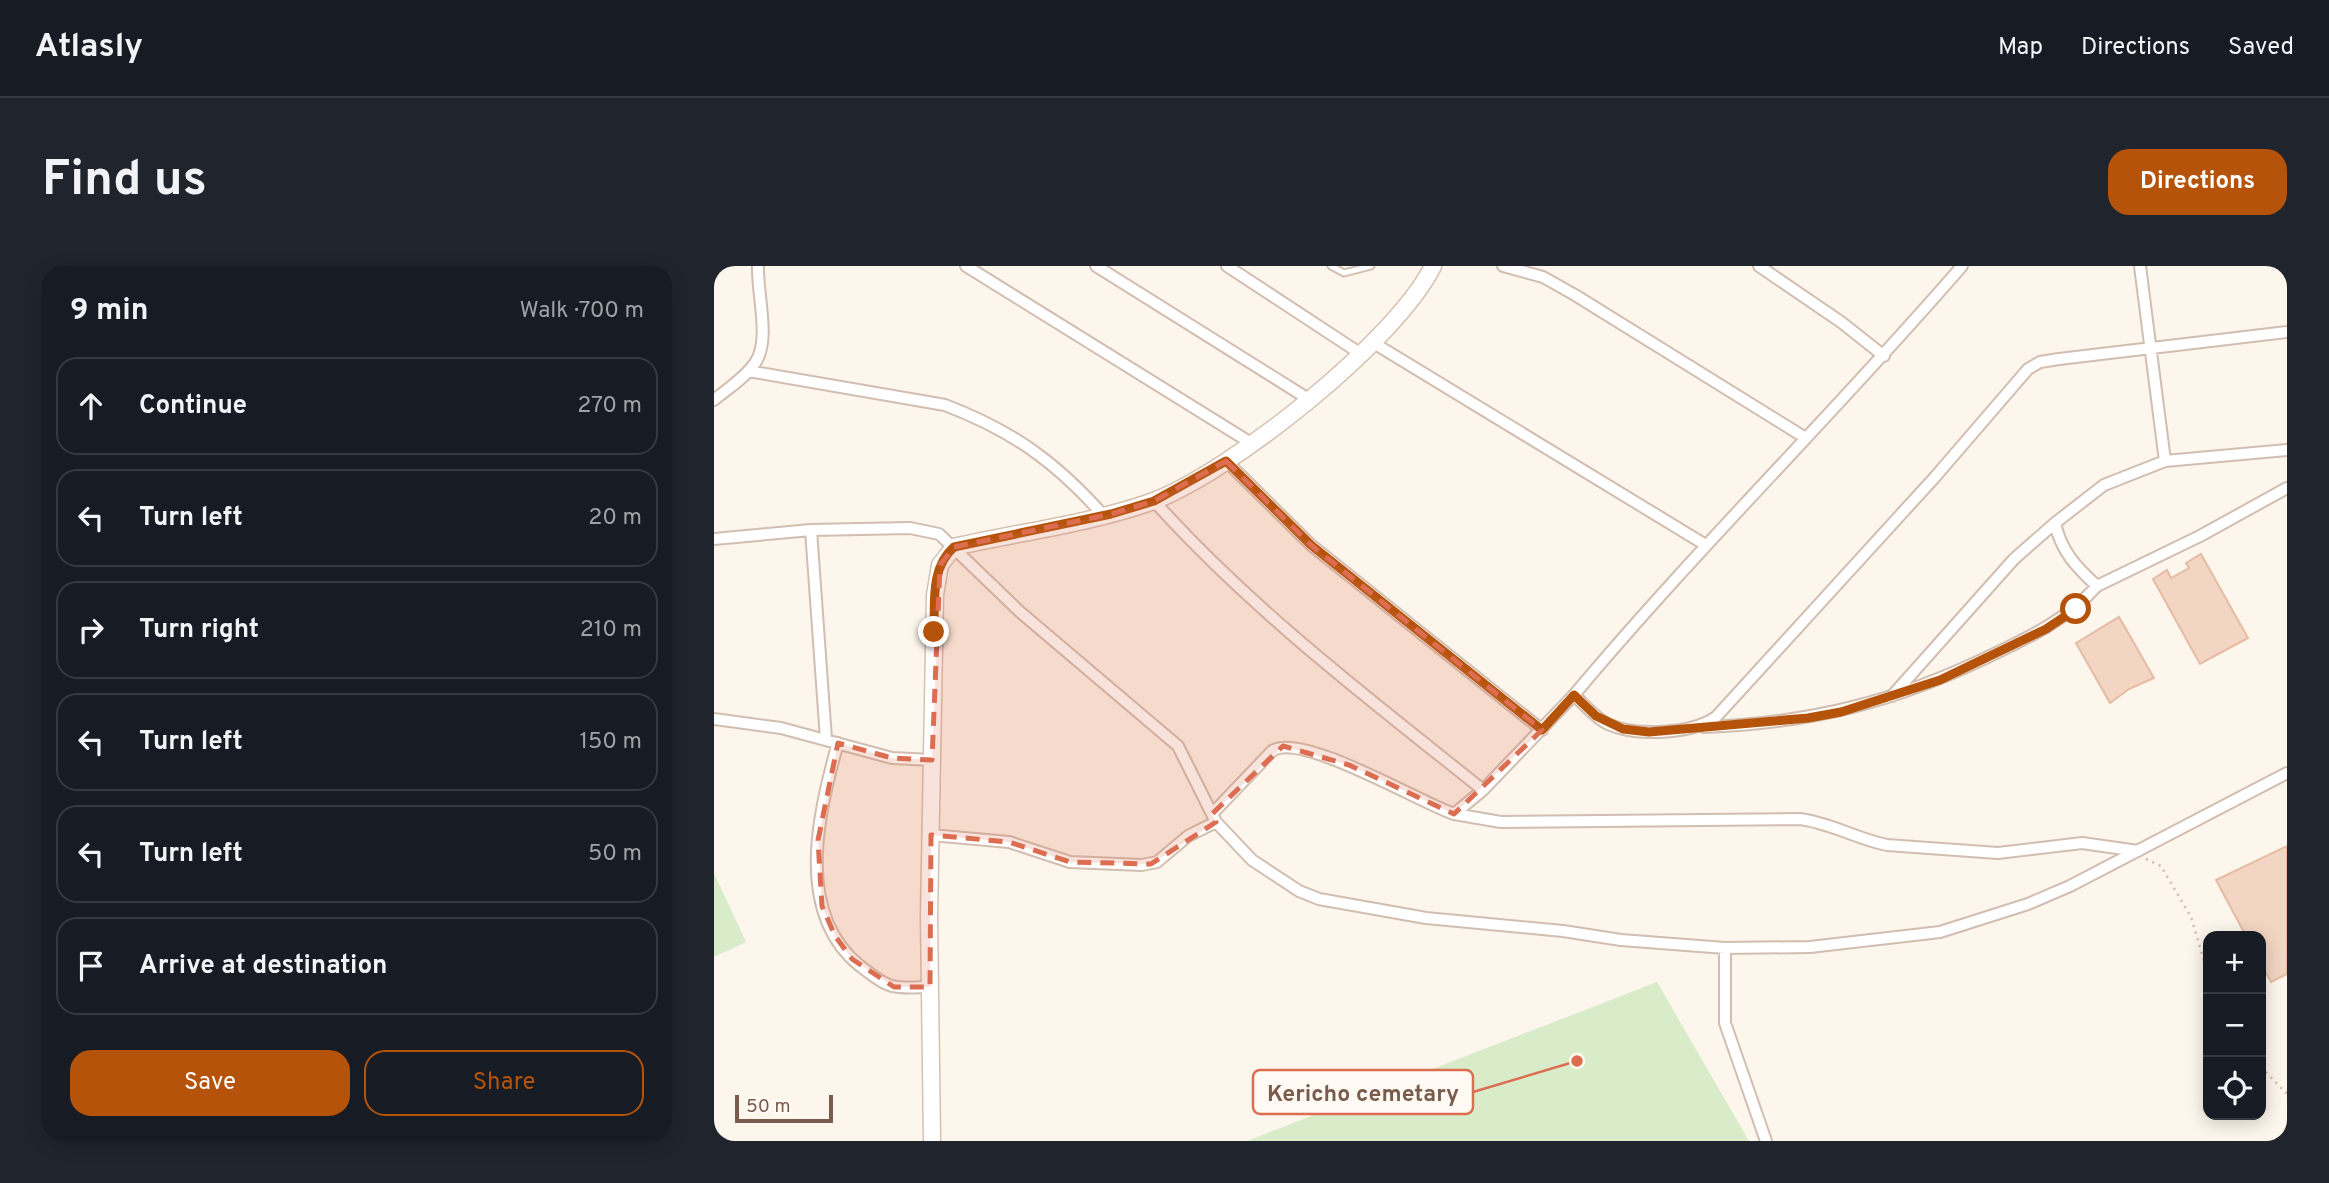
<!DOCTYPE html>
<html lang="en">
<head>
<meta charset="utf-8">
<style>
  :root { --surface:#171b24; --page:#20242c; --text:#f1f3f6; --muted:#9ea1a6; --line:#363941; --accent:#b45309 }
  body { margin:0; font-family:Overpass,sans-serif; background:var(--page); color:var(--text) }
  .controls { position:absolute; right:21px; bottom:21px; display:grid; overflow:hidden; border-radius:14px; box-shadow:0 4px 18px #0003 }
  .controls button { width:63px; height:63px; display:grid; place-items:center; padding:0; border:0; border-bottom:2px solid var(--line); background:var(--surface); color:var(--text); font:35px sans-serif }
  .scale { position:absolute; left:21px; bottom:18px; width:98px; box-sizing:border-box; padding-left:7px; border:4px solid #7a5c4d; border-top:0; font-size:19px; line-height:24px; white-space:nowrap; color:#7a5c4d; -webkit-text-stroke:5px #fffaf3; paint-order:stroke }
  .stop { position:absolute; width:21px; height:21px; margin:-16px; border:5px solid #b45309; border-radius:50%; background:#fff }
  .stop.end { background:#b45309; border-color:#fff; box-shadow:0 2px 7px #0008 }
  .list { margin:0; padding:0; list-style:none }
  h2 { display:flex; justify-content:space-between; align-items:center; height:91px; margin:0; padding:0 28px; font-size:30px }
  h2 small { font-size:23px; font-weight:400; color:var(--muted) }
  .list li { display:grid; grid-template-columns:46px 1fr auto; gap:21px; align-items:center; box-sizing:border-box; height:98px; margin:0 14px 14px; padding:0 14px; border:2px solid var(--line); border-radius:21px }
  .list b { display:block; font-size:26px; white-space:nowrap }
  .list em { font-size:23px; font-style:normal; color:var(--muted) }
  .actions { display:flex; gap:14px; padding:21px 28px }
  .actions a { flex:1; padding:16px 0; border:2px solid var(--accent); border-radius:21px; text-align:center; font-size:24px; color:var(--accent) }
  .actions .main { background:var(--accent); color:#fff }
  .icon { flex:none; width:38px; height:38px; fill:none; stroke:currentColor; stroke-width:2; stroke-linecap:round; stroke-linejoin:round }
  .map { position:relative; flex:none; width:1573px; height:875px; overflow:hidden; border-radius:21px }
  header { display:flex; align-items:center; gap:42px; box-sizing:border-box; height:98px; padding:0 35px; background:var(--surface); border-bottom:2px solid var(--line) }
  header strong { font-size:33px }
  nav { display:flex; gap:38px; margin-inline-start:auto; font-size:24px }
  .intro { display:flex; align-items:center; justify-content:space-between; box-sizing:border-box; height:168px; padding:0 42px }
  h1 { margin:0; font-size:49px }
  .button { padding:18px 32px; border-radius:21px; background:var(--accent); color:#fff; font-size:24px; font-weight:700 }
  main { display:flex; gap:42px; padding:0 42px }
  aside { flex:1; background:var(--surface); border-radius:21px; box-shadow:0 4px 18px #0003 }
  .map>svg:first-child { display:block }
</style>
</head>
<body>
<header>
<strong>Atlasly</strong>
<nav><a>Map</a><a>Directions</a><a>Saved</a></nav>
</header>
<div class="intro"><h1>Find us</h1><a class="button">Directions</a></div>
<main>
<aside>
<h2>9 min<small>Walk · 700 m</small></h2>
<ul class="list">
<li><svg class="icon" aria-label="ahead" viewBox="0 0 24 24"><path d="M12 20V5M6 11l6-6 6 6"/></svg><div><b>Continue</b></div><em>270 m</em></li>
<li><svg class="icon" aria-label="left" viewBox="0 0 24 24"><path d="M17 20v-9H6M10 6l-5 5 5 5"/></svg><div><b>Turn left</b></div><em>20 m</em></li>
<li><svg class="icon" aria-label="right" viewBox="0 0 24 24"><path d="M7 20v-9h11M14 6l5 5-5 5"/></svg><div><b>Turn right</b></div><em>210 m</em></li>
<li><svg class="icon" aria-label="left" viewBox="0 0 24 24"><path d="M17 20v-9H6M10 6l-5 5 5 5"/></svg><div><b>Turn left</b></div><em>150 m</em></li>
<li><svg class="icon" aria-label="left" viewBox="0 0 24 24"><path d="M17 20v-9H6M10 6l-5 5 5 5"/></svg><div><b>Turn left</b></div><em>50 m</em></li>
<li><svg class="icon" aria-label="arrive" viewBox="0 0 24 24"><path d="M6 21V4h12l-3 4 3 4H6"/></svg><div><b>Arrive at destination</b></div></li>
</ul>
<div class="actions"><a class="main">Save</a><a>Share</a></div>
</aside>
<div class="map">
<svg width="1573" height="875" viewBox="0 0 1573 875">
  <rect width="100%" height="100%" fill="#fdf6ec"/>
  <path fill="#d8ecc9" d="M0,607L32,676L0,691Z
    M943,716L1035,875H533Z"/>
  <path fill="#f3d5c3" stroke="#e6bba3" stroke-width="2" d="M1487,288L1534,372L1486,398L1439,313L1453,304L1457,312L1475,302L1472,297Z
    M1405,351L1440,412L1415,423L1396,437L1362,377Z
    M1573,580V708L1557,716L1547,698V670H1532L1502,614Z"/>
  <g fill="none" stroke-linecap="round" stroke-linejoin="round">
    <g stroke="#d1beb0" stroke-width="9">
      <path id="lane" d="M617,0L630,7L657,0"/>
    </g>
    <g stroke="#d1beb0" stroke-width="14">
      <path id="street" d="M252,0L537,177
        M382,0L596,134
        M513,0L647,88
        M789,0L829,11L861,29L1090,171
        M1045,0L1127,56L1170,90
        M1248,0C1122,146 984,281 860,429C871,439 881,452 894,458C922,471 978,468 1002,451L1221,211L1314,103L1326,96L1345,93L1573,66
        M1426,0L1451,195
        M658,76L990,278
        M34,105L231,139C299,165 342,196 390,250
        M0,134C13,123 31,112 41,97C57,75 43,28 44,0
        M1573,184L1451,195L1390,219L1341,257C1347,285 1362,301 1383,320L1486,270L1573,222
        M512,195L597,279L828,464
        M440,235C538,344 654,432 769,524
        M97,264L112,473
        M0,273L97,264L196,262L225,268L305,345L464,480L502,556L538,594L585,625L605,633L712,652L849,665L907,674L1011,682L1096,681L1226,666L1314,638L1356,620L1573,507
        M1178,430L1300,293L1341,257
        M0,453L67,462L178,492L218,494
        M990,461C1098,457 1181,436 1278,389C1318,370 1353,353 1383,320
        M124,477C104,546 80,647 146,700C156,707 166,717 178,720C190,723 204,721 216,721
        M498,548L558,485C586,465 705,536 740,548L769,524L860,429
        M740,548L787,556L1086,553C1117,557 1143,573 1173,579L1284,587L1368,577L1424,585
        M217,569L295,576L356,596L428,599L443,596L474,570L502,556
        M1011,682V757L1052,875"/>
    </g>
    <g stroke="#d6c0b0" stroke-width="19">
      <path id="secondary" d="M218,875L215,651L221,329L226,299L240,281C306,266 374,258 437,236C516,207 682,75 719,0"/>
    </g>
    <path stroke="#d9b8a5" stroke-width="2.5" stroke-dasharray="2 5" stroke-linecap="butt" d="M1432,593L1447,600L1477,651L1494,708
      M1547,801L1573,828"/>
    <use href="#lane" stroke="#fff" stroke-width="5"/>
    <use href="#street" stroke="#fff" stroke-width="10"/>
    <use href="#secondary" stroke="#fff" stroke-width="16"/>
  </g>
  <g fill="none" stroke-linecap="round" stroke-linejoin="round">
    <path stroke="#b45309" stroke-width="9" d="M220,366C221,337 216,302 240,281L397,248L440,235L512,195L597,279L828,464L860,429L882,450L909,463L935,466L1094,452L1127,446L1226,414L1332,363L1362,343"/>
  </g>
  <path fill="#dc6d51" fill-opacity="0.2" stroke="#dc6d51" stroke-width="5" stroke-dasharray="14 9" stroke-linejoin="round" d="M512,195L597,279L828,464L740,548L635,499L569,480L498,548L502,556L437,598L356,596L295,576L217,569L216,721H180L138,693L121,670L108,640L104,574L124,477L178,492L218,494L226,299L240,281L397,248L440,235Z"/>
  <path fill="none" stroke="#dc6d51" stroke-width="2.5" d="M863 795L759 826"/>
  <circle fill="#dc6d51" stroke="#fffaf3" stroke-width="2.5" cx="863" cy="795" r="7"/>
  <rect fill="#fffaf3" stroke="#dc6d51" stroke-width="2.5" x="539" y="804" width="220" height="44" rx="7"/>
  <g font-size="23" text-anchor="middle" font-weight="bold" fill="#7a5c4d">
    <text x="649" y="835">Kericho cemetary</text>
  </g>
</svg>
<div class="controls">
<button>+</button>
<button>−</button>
<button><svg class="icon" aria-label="locate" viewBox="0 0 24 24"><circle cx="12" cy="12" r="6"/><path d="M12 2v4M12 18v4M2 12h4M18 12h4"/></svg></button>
</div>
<div class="scale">50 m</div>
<div class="stop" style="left:1362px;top:343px"></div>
<div class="stop end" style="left:220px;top:366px"></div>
</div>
</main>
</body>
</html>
